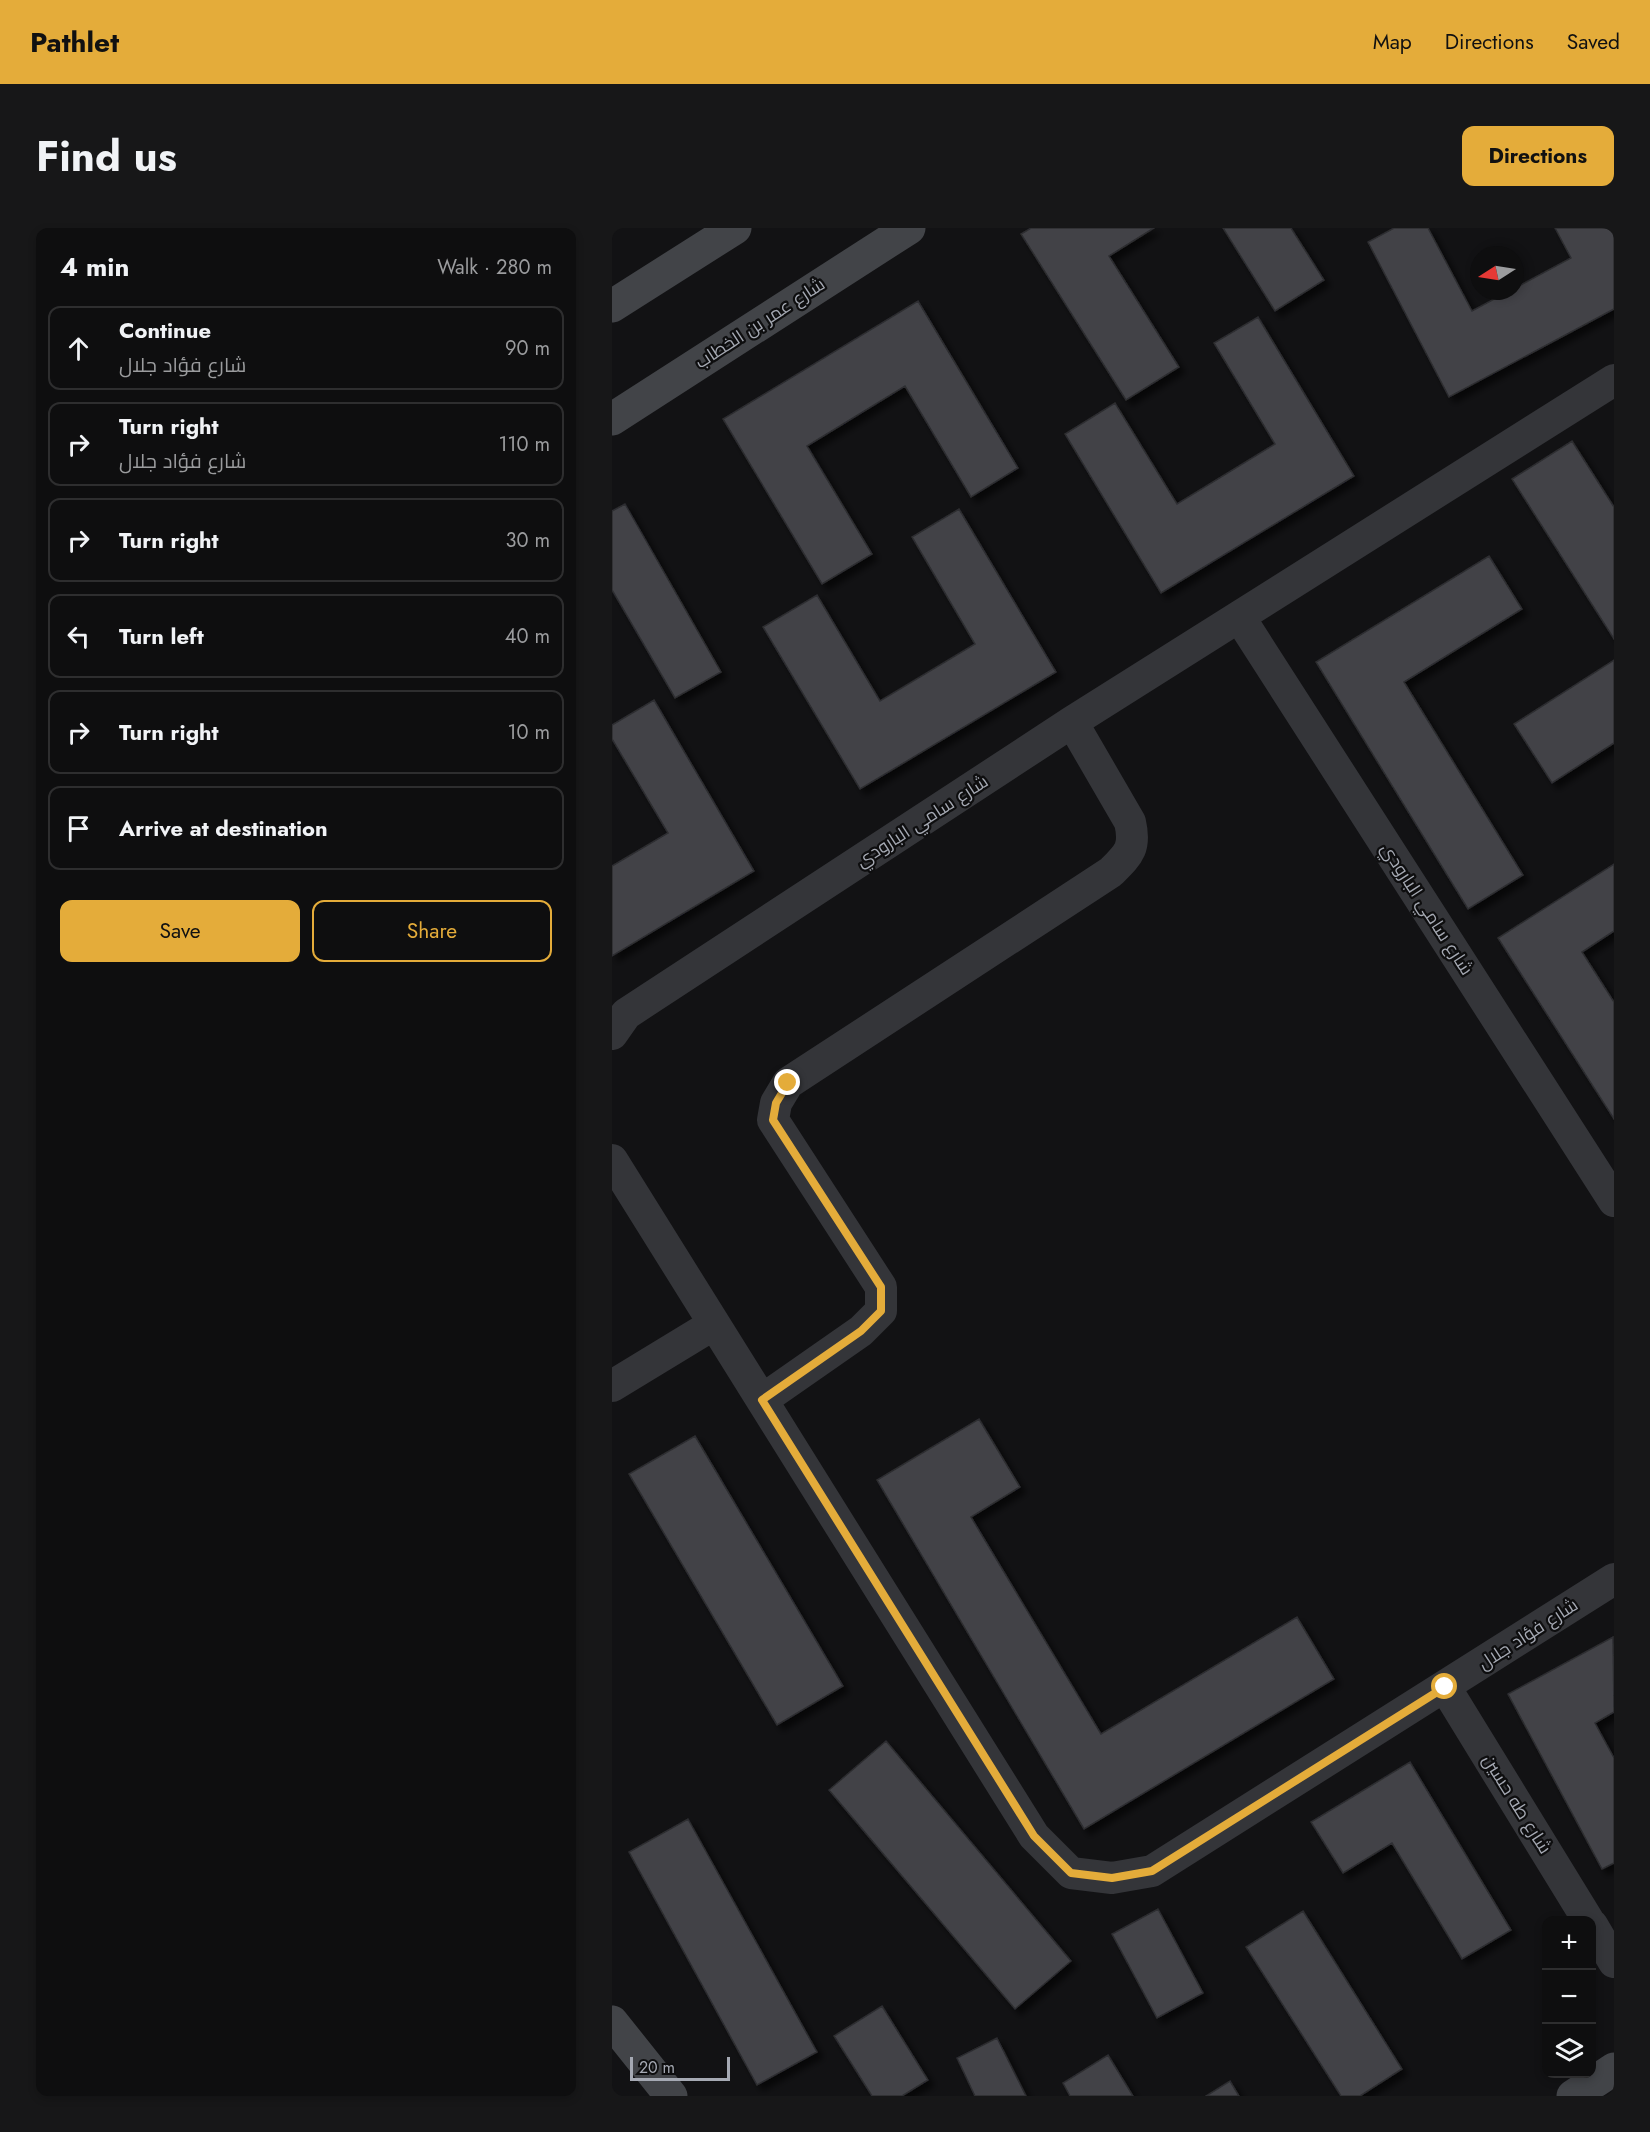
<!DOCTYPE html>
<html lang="en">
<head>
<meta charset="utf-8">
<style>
  :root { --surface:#0e0e0f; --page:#171718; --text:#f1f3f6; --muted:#9b9c9e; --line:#2e2e2f; --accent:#e4ac3a }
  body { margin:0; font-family:Jost,Cairo,sans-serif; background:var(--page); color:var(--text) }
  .controls { position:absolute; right:18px; bottom:18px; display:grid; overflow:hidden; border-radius:12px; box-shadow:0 3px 9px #0003 }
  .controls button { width:54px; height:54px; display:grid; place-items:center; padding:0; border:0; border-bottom:2px solid var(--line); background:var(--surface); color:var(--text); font:30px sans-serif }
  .compass { position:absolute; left:858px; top:18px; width:54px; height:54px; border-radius:50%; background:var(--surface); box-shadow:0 3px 9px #0003; rotate:258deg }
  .scale { position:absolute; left:18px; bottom:15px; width:100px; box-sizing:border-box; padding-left:6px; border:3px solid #a5a9b3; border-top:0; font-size:16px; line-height:21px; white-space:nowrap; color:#a5a9b3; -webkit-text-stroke:4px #0e0e0f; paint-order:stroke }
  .stop { position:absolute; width:18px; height:18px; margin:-14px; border:4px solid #e4ac3a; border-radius:50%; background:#fff }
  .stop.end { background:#e4ac3a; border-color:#fff; box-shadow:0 2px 6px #0008 }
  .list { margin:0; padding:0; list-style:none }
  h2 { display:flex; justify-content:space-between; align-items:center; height:78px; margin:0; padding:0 24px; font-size:26px }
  h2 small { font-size:20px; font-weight:400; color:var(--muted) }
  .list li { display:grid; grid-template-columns:39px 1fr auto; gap:18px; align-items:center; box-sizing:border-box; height:84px; margin:0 12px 12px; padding:0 12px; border:2px solid var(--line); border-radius:12px }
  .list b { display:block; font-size:22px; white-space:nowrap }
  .list p { margin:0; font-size:20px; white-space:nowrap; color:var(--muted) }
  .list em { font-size:20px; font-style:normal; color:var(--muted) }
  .actions { display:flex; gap:12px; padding:18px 24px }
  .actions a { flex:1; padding:14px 0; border:2px solid var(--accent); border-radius:12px; text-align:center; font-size:21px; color:var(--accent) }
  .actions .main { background:var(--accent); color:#111 }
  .icon { flex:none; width:33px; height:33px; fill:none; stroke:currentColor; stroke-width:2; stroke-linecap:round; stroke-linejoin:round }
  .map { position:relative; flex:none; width:1002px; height:1868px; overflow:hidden; border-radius:12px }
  header { display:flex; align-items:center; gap:36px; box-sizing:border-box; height:84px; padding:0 30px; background:var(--accent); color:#111 }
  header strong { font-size:28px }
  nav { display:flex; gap:33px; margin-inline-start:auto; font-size:21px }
  .intro { display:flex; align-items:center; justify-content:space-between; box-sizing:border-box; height:144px; padding:0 36px }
  h1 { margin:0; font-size:42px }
  .button { padding:15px 27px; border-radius:12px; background:var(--accent); color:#111; font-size:21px; font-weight:700 }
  main { display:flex; gap:36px; padding:0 36px }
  aside { flex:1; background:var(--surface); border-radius:12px; box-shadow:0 3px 9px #0003 }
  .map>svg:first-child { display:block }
</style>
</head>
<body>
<header>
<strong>Pathlet</strong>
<nav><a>Map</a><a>Directions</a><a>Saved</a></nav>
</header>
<div class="intro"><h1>Find us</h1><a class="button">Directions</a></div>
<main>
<aside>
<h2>4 min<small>Walk · 280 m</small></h2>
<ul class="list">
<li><svg class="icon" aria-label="ahead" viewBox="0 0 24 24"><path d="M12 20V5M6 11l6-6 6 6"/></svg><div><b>Continue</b><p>شارع فؤاد جلال</p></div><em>90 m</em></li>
<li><svg class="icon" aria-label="right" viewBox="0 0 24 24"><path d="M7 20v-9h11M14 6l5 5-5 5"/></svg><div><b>Turn right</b><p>شارع فؤاد جلال</p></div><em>110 m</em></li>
<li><svg class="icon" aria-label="right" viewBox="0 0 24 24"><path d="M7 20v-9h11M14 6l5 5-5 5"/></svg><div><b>Turn right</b></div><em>30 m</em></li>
<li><svg class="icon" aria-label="left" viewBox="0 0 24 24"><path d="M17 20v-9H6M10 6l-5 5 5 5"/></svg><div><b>Turn left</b></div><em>40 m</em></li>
<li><svg class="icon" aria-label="right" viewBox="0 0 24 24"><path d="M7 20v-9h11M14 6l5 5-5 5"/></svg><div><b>Turn right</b></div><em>10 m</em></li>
<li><svg class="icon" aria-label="arrive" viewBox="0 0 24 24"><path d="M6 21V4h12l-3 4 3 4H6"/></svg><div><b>Arrive at destination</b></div></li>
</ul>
<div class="actions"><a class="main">Save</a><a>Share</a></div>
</aside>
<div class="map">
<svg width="1002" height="1868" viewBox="0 0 1002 1868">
  <defs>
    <filter id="shadow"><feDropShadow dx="5.5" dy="5.5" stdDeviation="3" flood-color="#0009"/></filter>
  </defs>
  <rect width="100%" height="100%" fill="#121214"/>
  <path fill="#424347" stroke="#2d2d30" stroke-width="1.5" filter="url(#shadow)" d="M419,0H542L497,28L567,139L514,172L409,6Z
    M611,0H679L712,52L663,83Z
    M782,0H816L860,83L897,63H903V60L959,30L943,0H1002V81L837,169L756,14Z
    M306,73L406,240L359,269L293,158L195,218L260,326L210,356L111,191Z
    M646,89L742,248L549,365L453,206L503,175L565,276L663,216L602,115Z
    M960,213L1002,279V411L900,251Z
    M13,276L109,444L63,470L0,362V283Z
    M347,281L444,444L248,561L151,399L205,367L268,473L363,416L300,309Z
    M877,328L910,381L792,454L911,647L856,681L704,434Z
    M1002,432V515L940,555L902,496Z
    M42,472L142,643L0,728V638L56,605L0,511V497Z
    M1002,636V703L970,724L1002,774V891L886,710Z
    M367,1191L408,1259L359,1289L489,1506L685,1389L722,1451L472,1601L265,1252Z
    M83,1208L231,1458L165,1497L17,1246Z
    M1001,1409L1002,1484L983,1495L1002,1530V1635L990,1641L896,1466Z
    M274,1513L459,1733L403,1781L217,1562Z
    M798,1534L899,1702L850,1731L780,1615L731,1645L699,1594Z
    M76,1591L205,1824L145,1857L17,1624Z
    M546,1681L591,1765L545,1790L500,1706Z
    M691,1683L790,1841L748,1868H729L634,1719Z
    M270,1778L316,1852L290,1868H260L222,1808Z
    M385,1810L414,1868H363L345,1830Z
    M496,1827L521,1868H458L451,1855Z
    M618,1853L627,1868H594Z"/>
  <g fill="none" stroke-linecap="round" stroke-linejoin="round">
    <path stroke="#343539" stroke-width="32" d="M628,390L1002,973
      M0,806L14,786L460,494L1002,152
      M0,932L422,1608L459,1645L500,1650L540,1643L1002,1351
      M0,1158L102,1096
      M150,1172L249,1103L269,1083V1059L161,892L164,875L176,855L499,644C517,626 524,620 518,594L460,494
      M833,1459L976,1692
      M980,1697L1002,1734"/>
    <path stroke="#424448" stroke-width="33" d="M0,78L123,0
      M0,191L297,0
      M0,1794L59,1868
      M961,1868L1002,1841"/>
  </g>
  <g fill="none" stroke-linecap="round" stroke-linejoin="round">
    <path stroke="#e4ac3a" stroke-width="8" d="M176,855L164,875L161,892L269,1059V1083L249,1103L150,1172L422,1608L459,1645L500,1650L540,1643L833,1459"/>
  </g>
  <g text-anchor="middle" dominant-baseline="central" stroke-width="4.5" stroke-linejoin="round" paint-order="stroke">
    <g font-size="18" fill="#a5a9b3" stroke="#0e0e0f">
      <text transform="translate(148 95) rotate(-33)">شارع عمر بن الخطاب</text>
      <text transform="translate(310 593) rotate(-33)">شارع سامي البارودي</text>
      <text transform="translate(815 681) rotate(57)">شارع سامي البارودي</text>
      <text transform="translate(916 1406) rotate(-33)">شارع فؤاد جلال</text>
      <text transform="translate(905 1576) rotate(58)">شارع طه حسين</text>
    </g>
  </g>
</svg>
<div class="controls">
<button>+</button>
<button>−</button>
<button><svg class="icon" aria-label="layers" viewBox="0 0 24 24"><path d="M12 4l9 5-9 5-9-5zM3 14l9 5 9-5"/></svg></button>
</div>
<svg class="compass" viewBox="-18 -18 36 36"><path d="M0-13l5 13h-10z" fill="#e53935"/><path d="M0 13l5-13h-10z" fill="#9b9c9e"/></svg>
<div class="scale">20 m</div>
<div class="stop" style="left:833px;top:1459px"></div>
<div class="stop end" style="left:176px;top:855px"></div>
</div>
</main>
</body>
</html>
